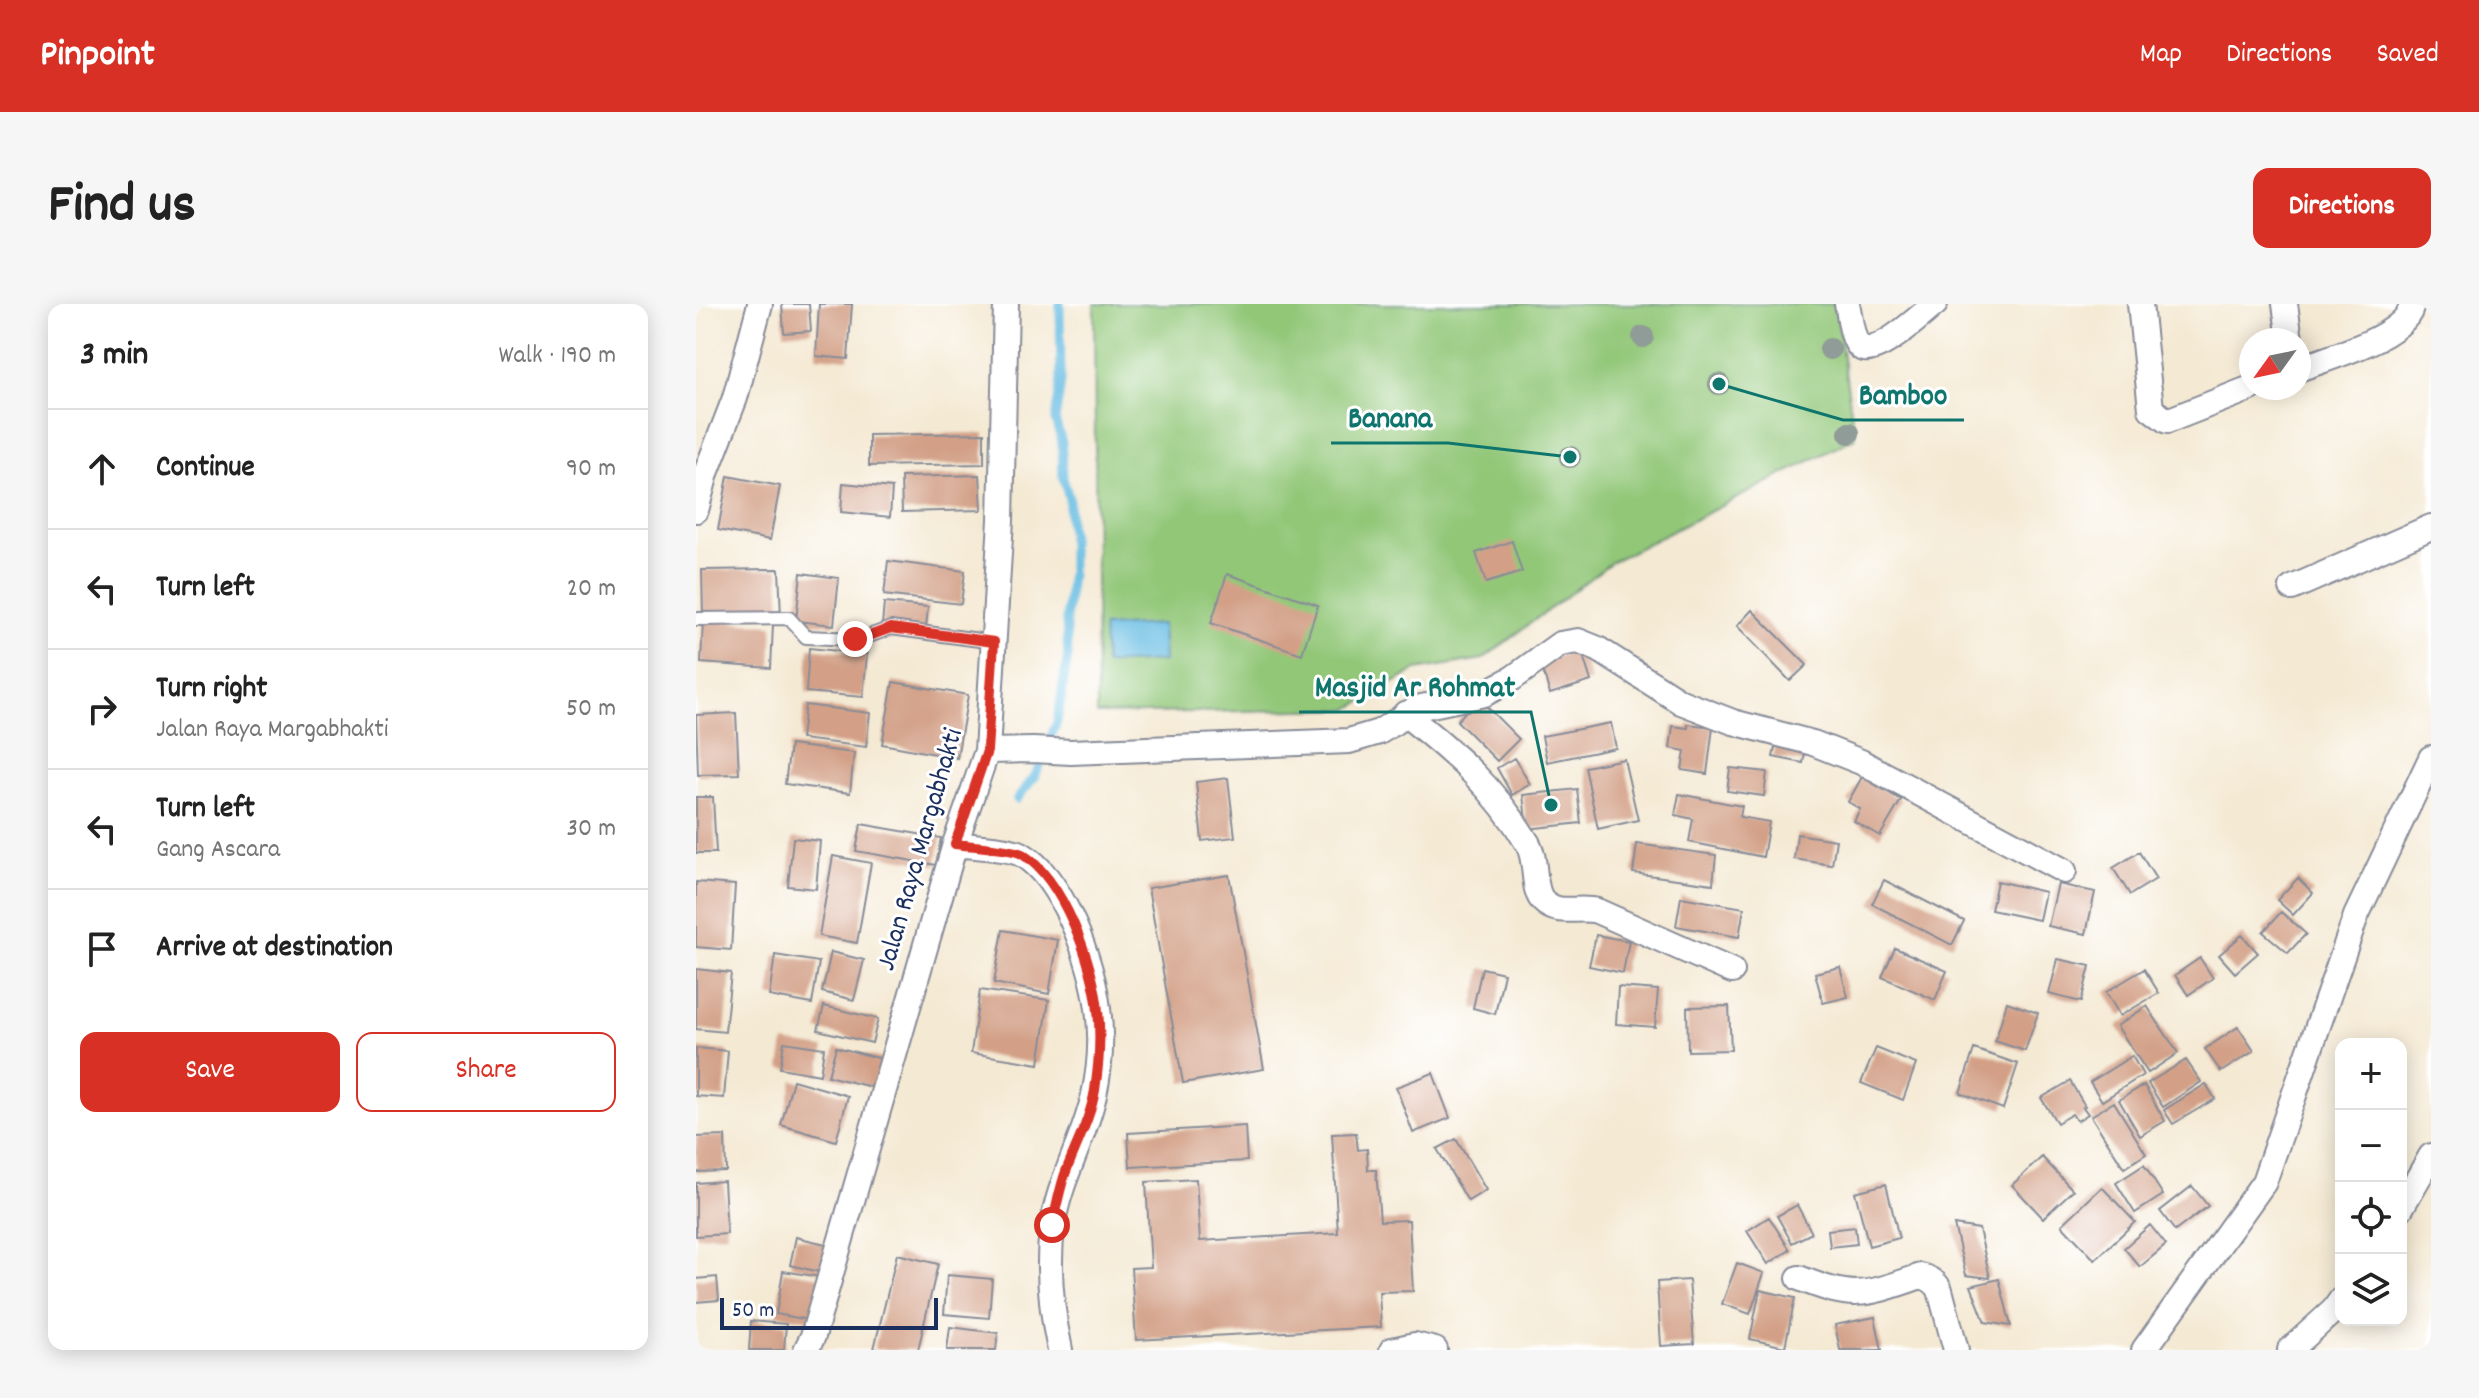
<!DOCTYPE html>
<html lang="en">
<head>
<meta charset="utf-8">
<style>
  :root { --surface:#fff; --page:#f6f6f6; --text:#222; --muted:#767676; --line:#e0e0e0; --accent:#d93025 }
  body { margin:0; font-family:Dekko,sans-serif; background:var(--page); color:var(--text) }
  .controls { position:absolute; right:24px; bottom:24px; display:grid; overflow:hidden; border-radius:16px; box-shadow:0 4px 20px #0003 }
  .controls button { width:72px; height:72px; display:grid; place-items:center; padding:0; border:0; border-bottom:2px solid var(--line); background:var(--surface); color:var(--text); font:40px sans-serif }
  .compass { position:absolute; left:1543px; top:24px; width:72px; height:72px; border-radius:50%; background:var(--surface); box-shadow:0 4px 20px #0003; rotate:237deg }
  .scale { position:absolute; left:24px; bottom:20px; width:218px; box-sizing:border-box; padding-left:8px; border:4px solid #1b2f5e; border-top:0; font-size:22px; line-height:28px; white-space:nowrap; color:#1b2f5e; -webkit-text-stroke:6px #fff; paint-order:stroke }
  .stop { position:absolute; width:24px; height:24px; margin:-18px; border:6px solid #d93025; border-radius:50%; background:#fff }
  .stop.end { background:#d93025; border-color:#fff; box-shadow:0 2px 8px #0008 }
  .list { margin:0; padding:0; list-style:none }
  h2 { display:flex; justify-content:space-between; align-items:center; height:104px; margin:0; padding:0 32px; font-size:34px }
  h2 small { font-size:26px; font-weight:400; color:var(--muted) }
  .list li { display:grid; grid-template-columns:52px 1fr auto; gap:24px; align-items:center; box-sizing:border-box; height:120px; padding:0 32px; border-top:2px solid var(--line) }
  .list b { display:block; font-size:30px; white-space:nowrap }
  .list p { margin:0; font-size:26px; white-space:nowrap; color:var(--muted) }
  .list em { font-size:26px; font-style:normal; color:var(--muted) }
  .actions { display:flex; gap:16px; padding:24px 32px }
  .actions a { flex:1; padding:18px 0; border:2px solid var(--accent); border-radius:16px; text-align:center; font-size:28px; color:var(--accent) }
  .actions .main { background:var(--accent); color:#fff }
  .icon { flex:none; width:44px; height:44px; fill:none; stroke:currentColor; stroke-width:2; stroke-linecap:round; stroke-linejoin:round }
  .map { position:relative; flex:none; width:1735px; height:1046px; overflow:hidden; border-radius:16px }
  header { display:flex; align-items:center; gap:48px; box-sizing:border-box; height:112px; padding:0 40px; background:var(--accent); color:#fff }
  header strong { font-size:38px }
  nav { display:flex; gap:44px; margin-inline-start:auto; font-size:28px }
  .intro { display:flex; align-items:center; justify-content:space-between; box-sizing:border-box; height:192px; padding:0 48px }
  h1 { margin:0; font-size:56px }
  .button { padding:20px 36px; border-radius:16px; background:var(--accent); color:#fff; font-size:28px; font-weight:700 }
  main { display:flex; gap:48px; padding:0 48px }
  aside { flex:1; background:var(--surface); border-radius:16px; box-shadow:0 4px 20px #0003 }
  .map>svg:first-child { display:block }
</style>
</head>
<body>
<header>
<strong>Pinpoint</strong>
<nav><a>Map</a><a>Directions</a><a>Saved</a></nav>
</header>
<div class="intro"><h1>Find us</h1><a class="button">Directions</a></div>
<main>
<aside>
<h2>3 min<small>Walk · 190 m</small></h2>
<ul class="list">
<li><svg class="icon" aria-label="ahead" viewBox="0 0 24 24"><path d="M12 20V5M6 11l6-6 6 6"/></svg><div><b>Continue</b></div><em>90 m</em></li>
<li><svg class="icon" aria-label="left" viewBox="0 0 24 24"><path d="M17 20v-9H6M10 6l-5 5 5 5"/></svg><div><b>Turn left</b></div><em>20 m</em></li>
<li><svg class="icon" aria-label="right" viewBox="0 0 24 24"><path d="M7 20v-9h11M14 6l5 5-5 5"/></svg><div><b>Turn right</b><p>Jalan Raya Margabhakti</p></div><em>50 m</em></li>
<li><svg class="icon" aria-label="left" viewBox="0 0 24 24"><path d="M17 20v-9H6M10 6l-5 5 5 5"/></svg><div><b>Turn left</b><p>Gang Ascara</p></div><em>30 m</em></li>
<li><svg class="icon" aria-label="arrive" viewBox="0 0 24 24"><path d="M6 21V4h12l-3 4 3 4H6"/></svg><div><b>Arrive at destination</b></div></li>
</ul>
<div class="actions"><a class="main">Save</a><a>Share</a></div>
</aside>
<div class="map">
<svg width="1735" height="1046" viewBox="0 0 1735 1046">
  <rect width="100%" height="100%" fill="#fff"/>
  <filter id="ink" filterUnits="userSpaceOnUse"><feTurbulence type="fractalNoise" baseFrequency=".0125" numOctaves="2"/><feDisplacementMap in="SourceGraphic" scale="16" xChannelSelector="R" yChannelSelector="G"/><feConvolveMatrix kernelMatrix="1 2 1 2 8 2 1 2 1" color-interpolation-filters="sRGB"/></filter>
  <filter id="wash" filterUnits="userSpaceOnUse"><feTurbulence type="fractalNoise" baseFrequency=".006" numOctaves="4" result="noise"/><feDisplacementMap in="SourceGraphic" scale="32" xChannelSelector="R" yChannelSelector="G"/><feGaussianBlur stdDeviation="1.8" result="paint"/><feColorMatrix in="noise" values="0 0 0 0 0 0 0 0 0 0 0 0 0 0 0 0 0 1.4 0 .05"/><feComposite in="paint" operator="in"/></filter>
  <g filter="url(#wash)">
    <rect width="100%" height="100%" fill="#f4e9d3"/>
    <path fill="#92c778" stroke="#567b6b" stroke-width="2" d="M398,0H1139L1159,134L917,257L787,355L720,366L653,405L401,410Z"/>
    <path fill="#65bce2" stroke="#4076a0" stroke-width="2" d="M466,320L468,357L409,360L407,323Z"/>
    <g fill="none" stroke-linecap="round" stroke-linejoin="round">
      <path stroke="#65bce2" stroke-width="9" d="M321,495L339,472L361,418L372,352L370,315L375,270V233L373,220V194L367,174L366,138L359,116L365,78L364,0"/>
    </g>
    <g id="blocks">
      <path fill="#d3a087" d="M86,0H113L115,27L88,29Z
        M123,0H156L152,55L120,52Z
        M288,129V160L173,162V131Z
        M284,171L286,206L206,208L205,173Z
        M32,172L84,182L74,236L22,226Z
        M147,179L196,184L194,213L145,208Z
        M816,237L826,268L790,279L780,249Z
        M192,257L269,267L265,300L188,291Z
        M83,265L85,312L7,313L6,266Z
        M105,269L143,274L138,321L100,317Z
        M531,270L622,301L606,350L515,319Z
        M188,299L232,303L230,325L186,321Z
        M1056,306L1111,361L1094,377L1041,322Z
        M7,316L77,321L75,364L5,359Z
        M113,344L171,350L167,393L110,388Z
        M885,345L895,377L854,390L844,358Z
        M197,378L272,391L261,454L186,440Z
        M782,394L823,435L801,457L761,417Z
        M109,401L174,409L170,443L105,435Z
        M40,409L43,470L2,471L0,411Z
        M915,419L920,444L851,458L846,432Z
        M992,420L1017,423L1011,470L986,466L989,447L974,444L977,422L992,424Z
        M1081,434L1111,439L1107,459L1077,453Z
        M94,441L158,449L154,489L89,480Z
        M818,454L834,480L816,491L801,464Z
        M928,455L942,516L902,525L889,463Z
        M1034,464L1071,468L1068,492L1031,487Z
        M1166,473L1205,496L1184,532L1158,517L1164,505L1152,498Z
        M532,474L539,533L506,537L500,478Z
        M881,485L885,519L831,525L827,491Z
        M983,490L1046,502L1044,513L1073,518L1067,553L993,538L997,515L979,511Z
        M0,493H17L20,549H0Z
        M165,520L245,534L240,561L160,547Z
        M1101,530L1140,536L1136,561L1098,555Z
        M97,534L124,537L120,585L92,582Z
        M941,540L1020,551L1017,580L937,569Z
        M1443,548L1460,575L1434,591L1417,564Z
        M137,552L175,559L161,639L123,632Z
        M533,571L568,765L487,779L452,584Z
        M1602,574L1617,589L1597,611L1581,596Z
        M1188,576L1268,617L1256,641L1176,600Z
        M1301,577L1349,588L1343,616L1295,606Z
        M0,578L39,581L35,646L0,643Z
        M1362,580L1399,588L1390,630L1352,622Z
        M985,593L1048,604L1043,633L980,622Z
        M1585,608L1610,630L1592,649L1567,628Z
        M307,626L362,636L353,690L298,679Z
        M900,631L933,637L927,669L893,662Z
        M1546,631L1562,649L1539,669L1523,651Z
        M1199,644L1251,667L1239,696L1186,673Z
        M135,648L168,656L158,696L126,688Z
        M79,651L123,658L116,700L73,692Z
        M1504,654L1517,674L1492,691L1479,671Z
        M1362,655L1394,662L1385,698L1353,690Z
        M1144,663L1152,693L1127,699L1119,669Z
        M786,664L808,669L799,710L777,704Z
        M0,665L35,669L29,728L0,725Z
        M1448,665L1463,689L1424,712L1410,688Z
        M922,683L962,686L959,723L920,720Z
        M284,686L353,696L343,760L275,749Z
        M1311,698L1342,709L1329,747L1299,737Z
        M128,702L182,715L176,739L122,726Z
        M1033,702L1035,746L992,747L991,703Z
        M1451,702L1482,749L1452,769L1421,722Z
        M1542,723L1558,747L1525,768L1509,745Z
        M88,738L128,744L124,771L84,764Z
        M140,743L190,756L183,785L132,772Z
        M0,744L32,747L28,794L0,792Z
        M1180,744L1220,760L1207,796L1165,779Z
        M1278,745L1322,760L1307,805L1264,789Z
        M1436,752L1447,771L1406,797L1394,778Z
        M1490,756L1505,778L1467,803L1452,779Z
        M737,769L754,814L717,829L700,783Z
        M97,776L152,792L140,837L85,821Z
        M1374,777L1389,802L1387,803L1392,810L1381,817L1376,810L1361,819L1345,794Z
        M1510,780L1519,795L1477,820L1468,806Z
        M1448,781L1469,817L1444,832L1423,796Z
        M1418,798L1450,850L1428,864L1395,812Z
        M549,822L551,857L434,863L432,829Z
        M660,829L662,846L671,845L672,866H680L684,917L713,916L717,987L683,988L685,1023L440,1036L435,964L455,963L450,878L500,875L504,937L642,929L636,830Z
        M29,832L30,867L0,868V833Z
        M760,835L790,886L772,897L741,845Z
        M1346,853L1377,886L1347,914L1316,881Z
        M1448,861L1467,891L1439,909L1420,879Z
        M28,877L31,930L0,932V879Z
        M1190,880L1203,934L1173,942L1159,888Z
        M1496,882L1512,902L1479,927L1464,907Z
        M1406,883L1439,918L1399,956L1366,921Z
        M1101,901L1116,929L1096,939L1081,912Z
        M1073,913L1094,946L1072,960L1051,927Z
        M1258,921L1283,925L1294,974L1270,971Z
        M1454,921L1470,941L1444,963L1428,944Z
        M1159,923L1161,940L1134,943L1132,926Z
        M100,933L138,942L132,970L94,961Z
        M201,950L242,960L222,1046L178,1045Z
        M1041,959L1068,969L1054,1010L1026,1000Z
        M87,967L125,973L118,1017L80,1010Z
        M251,971L296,975L293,1014L248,1010Z
        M21,973L23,996L0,998V975Z
        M1303,975L1315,1022L1289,1018L1275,982Z
        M993,976L998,1040L965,1042L961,978Z
        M1064,986L1099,994L1089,1043L1054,1035Z
        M1179,1013L1186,1046H1144L1139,1021Z
        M55,1017L90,1020L88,1046H53Z
        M254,1023L302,1029L300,1046H251Z"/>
    </g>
  </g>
  <g filter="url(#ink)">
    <use href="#blocks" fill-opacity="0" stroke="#888c98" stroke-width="2"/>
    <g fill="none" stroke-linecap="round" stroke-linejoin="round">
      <g stroke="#888c98" stroke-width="16">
        <path id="lane" d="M0,315L93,314L110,333L159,335L173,332L195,324L298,338"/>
      </g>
      <g stroke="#888c98" stroke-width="28">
        <path id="street" d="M1151,0C1154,11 1155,35 1164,43C1178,56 1226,10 1239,0
          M1444,0L1455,105L1471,117L1555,84
          M1589,0L1594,36
          M1603,65C1630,54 1712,33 1716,0
          M0,206L10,169L39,94L64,0
          M1596,284L1735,223
          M709,410C760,451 798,483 832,540C842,558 835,586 848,598C863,612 882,602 901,607L1036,667
          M291,447L337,446L375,448L653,437L683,428L721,404L788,390L817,374L864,340L882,337L902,345L985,398L1037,418L1117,439L1165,458L1368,567
          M259,540C274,542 314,544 325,550C367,574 397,660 402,705C406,733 404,764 398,791C388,837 362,878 356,925C351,966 355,1005 364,1046
          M1705,904L1735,852
          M1103,974C1159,997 1169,991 1225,972C1233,974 1240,978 1244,986L1260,1046
          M110,1046L117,1032L259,540L291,447L305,216L310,0
          M696,1046L719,1041L739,1046
          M1448,1046L1568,878L1660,612L1735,454
          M1594,1046L1638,1006L1645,996"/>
      </g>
      <use href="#lane" stroke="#fff" stroke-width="12"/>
      <use href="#street" stroke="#fff" stroke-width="24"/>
    </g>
    <g fill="#909c97">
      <circle cx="947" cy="33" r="11"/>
      <circle cx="1134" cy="45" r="11"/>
      <circle cx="1023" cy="80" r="11"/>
      <circle cx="1153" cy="129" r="11"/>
      <circle cx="874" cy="153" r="11"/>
    </g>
  </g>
  <g fill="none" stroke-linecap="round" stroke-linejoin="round" filter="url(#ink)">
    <path stroke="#d93025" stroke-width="10" d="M159,335L173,332L195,324L298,338L291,447L259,540C274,542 315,544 326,550C367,575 398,661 402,707C405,733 403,760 399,786C394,817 378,844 368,873C363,889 360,905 356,921"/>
  </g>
  <g text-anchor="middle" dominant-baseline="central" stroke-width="6" stroke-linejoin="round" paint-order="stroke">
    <g font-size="28" fill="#1b2f5e" stroke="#fff">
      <text transform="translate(226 546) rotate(-74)">Jalan Raya Margabhakti</text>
    </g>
  </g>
  <path fill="none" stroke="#0f766e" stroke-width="3" d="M1023 80L1147 116H1268M874 153L752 139H635M855 501L835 408H603"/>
  <g fill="#0f766e" stroke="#fff" stroke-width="3">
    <circle cx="1023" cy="80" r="8"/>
    <circle cx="874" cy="153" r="8"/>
    <circle cx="855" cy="501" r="8"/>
  </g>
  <g font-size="30" text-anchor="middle" font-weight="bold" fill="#0f766e" stroke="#fff" stroke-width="6" stroke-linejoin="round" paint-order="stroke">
    <text x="1207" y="100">Bamboo</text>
    <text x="694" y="123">Banana</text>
    <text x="719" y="392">Masjid Ar Rohmat</text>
  </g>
</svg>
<div class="controls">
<button>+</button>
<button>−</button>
<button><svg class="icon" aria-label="locate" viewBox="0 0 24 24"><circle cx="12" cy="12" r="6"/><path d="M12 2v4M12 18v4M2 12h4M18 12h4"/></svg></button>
<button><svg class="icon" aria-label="layers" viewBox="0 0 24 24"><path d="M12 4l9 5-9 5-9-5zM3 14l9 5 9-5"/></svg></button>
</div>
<svg class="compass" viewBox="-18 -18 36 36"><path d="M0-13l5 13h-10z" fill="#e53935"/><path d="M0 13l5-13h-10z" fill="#767676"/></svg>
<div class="scale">50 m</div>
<div class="stop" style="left:356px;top:921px"></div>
<div class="stop end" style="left:159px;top:335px"></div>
</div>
</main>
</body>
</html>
